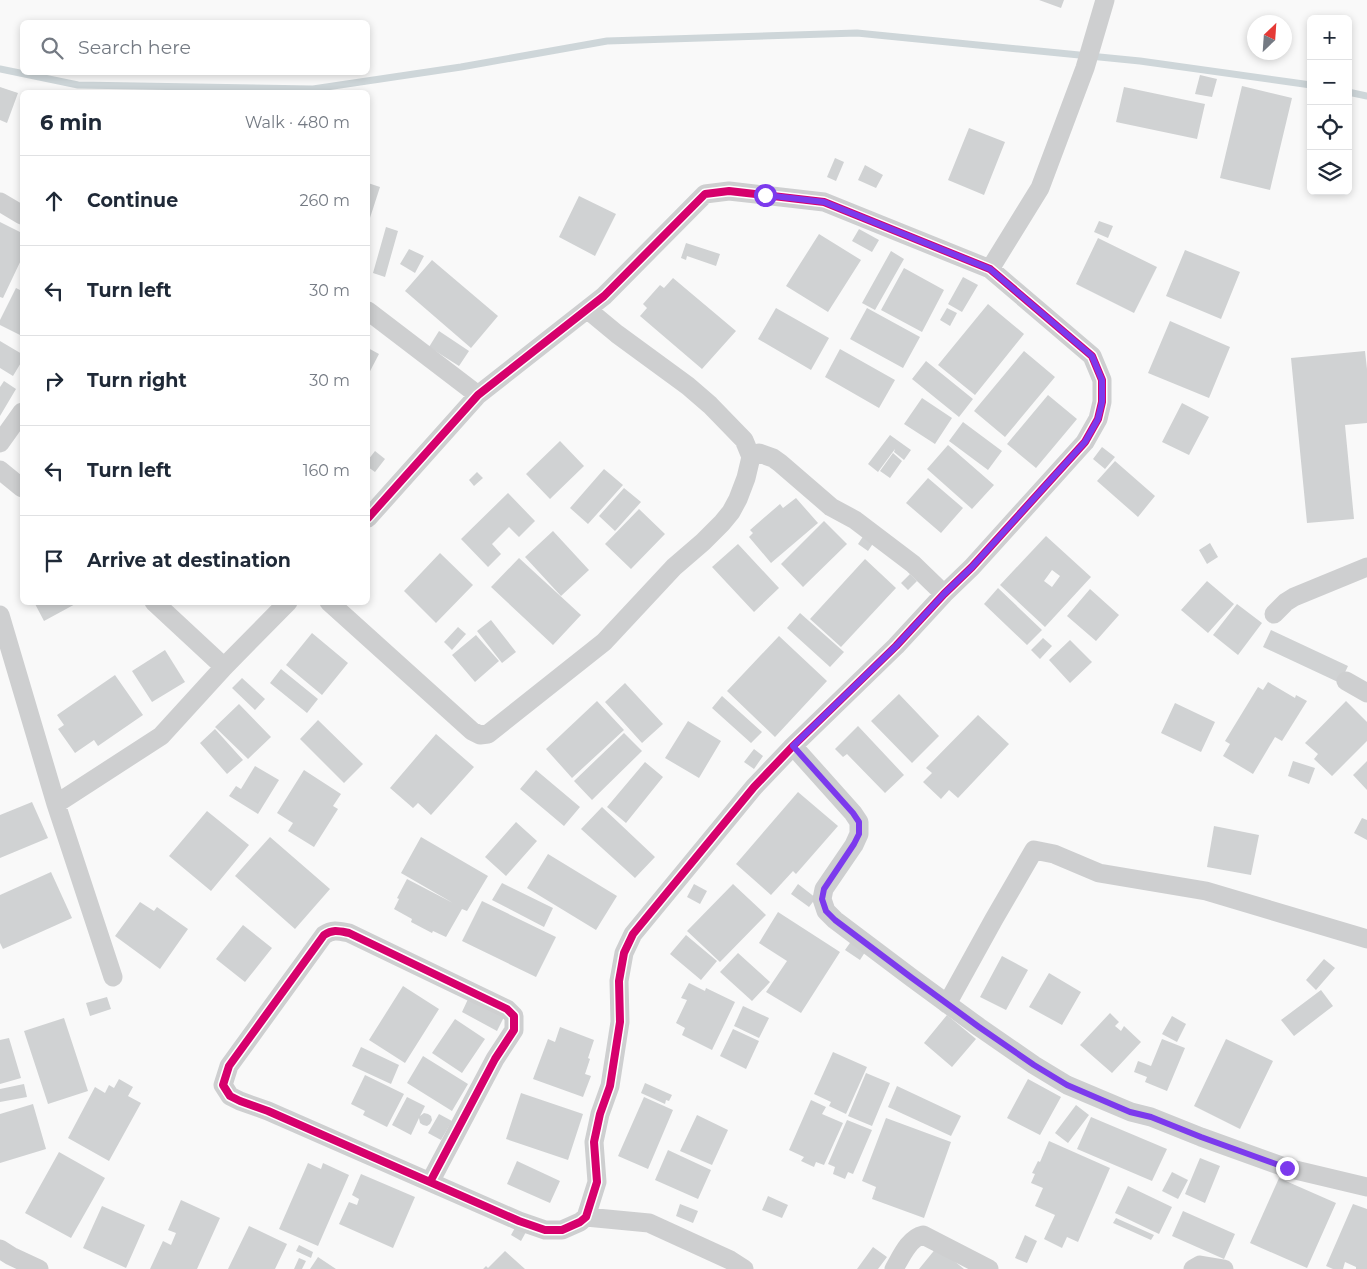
<!DOCTYPE html>
<html lang="en">
<head>
<meta charset="utf-8">
<style>
  :root { --surface:#fff; --page:#f2f2f3; --text:#1f2937; --muted:#747a83; --line:#e0e1e3 }
  body { margin:0; font-family:Montserrat,sans-serif; background:var(--page); color:var(--text) }
  .controls { position:absolute; right:15px; top:15px; display:grid; overflow:hidden; border-radius:8px; box-shadow:0 2px 8px #0003 }
  .controls button { width:45px; height:45px; display:grid; place-items:center; padding:0; border:0; border-bottom:1px solid var(--line); background:var(--surface); color:var(--text); font:25px sans-serif }
  .compass { position:absolute; left:1247px; top:15px; width:45px; height:45px; border-radius:50%; background:var(--surface); box-shadow:0 2px 8px #0003; rotate:25deg }
  .stop { position:absolute; width:15px; height:15px; margin:-11px; border:4px solid #7c3aed; border-radius:50%; background:#fff }
  .stop.end { background:#7c3aed; border-color:#fff; box-shadow:0 1px 5px #0008 }
  .list { margin:0; padding:0; list-style:none }
  h2 { display:flex; justify-content:space-between; align-items:center; height:65px; margin:0; padding:0 20px; font-size:21px }
  h2 small { font-size:16px; font-weight:400; color:var(--muted) }
  .list li { display:grid; grid-template-columns:32px 1fr auto; gap:15px; align-items:center; box-sizing:border-box; height:90px; padding:0 20px; border-top:1px solid var(--line) }
  .list b { display:block; font-size:19px; white-space:nowrap }
  .list em { font-size:16px; font-style:normal; color:var(--muted) }
  .icon { flex:none; width:28px; height:28px; fill:none; stroke:currentColor; stroke-width:2; stroke-linecap:round; stroke-linejoin:round }
  .map { position:relative; flex:none; width:1367px; height:1269px; overflow:hidden }
  .search { position:absolute; background:var(--surface); box-shadow:0 2px 8px #0003; left:20px; top:20px; width:350px; height:55px; display:flex; align-items:center; gap:12px; box-sizing:border-box; padding:0 18px; border-radius:8px; color:var(--muted); font-size:19px }
  .panel { position:absolute; background:var(--surface); box-shadow:0 2px 8px #0003; left:20px; top:90px; width:350px; height:515px; border-radius:8px }
  .map>svg:first-child { display:block }
</style>
</head>
<body>
<div class="map">
<svg width="1367" height="1269" viewBox="0 0 1367 1269">
  <rect width="100%" height="100%" fill="#f9f9f9"/>
  <g fill="none" stroke-linecap="round" stroke-linejoin="round">
    <path stroke="#ced6d9" stroke-width="7" d="M0,69L78,85L313,89L461,67L607,41L857,33L1140,61L1311,85
      M1348,92L1367,96"/>
  </g>
  <path fill="#d0d2d3" fill-rule="evenodd" d="M1039,0H1064L1061,8Z
    M1200,75L1217,79L1212,97L1195,94Z
    M1242,86L1292,98L1270,190L1220,178Z
    M0,87L18,93L7,123L0,120Z
    M1124,87L1205,104L1197,139L1116,122Z
    M969,128L1005,142L984,195L948,180Z
    M835,158L844,162L836,181L827,177Z
    M865,165L883,175L876,188L858,180Z
    M368,183L380,187L368,224Z
    M579,196L616,214L595,256L559,237Z
    M1099,221L1113,226L1108,238L1094,232Z
    M0,222L22,233V258L3,298L0,297Z
    M386,227L398,231L385,277L373,273Z
    M859,229L879,240L872,252L852,241Z
    M819,234L861,260L828,312L786,286Z
    M1098,238L1157,267L1134,313L1076,284Z
    M686,243L720,254L716,266L687,256L686,260L681,258Z
    M409,249L424,256L415,273L400,264Z
    M1185,250L1240,272L1221,319L1166,296Z
    M891,251L904,259L875,310L862,303Z
    M432,260L498,316L471,348L405,291Z
    M904,268L944,290L922,332L881,310Z
    M963,277L978,285L962,312L948,304Z
    M673,278L736,331L702,369L640,316L647,308L643,304L660,285L664,288Z
    M16,288L22,291V336L0,325V320Z
    M988,304L1024,334L975,395L938,365Z
    M776,308L829,338L811,370L758,339Z
    M867,308L920,337L903,368L850,339Z
    M947,308L957,313L950,326L940,320Z
    M1170,321L1230,347L1209,398L1148,373Z
    M439,331L469,351L459,366L429,347Z
    M0,341L22,354V361L13,376L0,368Z
    M368,348L379,354L368,375Z
    M840,349L895,380L879,408L825,377Z
    M1024,351L1055,377L1005,437L974,411Z
    M1365,351L1367,369V423L1345,425L1354,519L1307,523L1291,358Z
    M926,361L973,399L959,417L912,379Z
    M4,381L16,389L0,416V387Z
    M1048,395L1077,419L1036,468L1007,444Z
    M922,398L952,418L935,444L904,424Z
    M1182,403L1209,417L1189,455L1162,442Z
    M963,422L1002,451L988,470L949,441Z
    M890,435L911,450L904,460L894,452L895,449L878,472L868,464Z
    M560,441L584,466L550,499L526,474Z
    M948,445L994,485L972,509L927,469Z
    M1102,447L1115,457L1105,469L1093,459Z
    M375,451L385,459L375,472L368,467V460Z
    M893,453L902,461L890,478L880,471Z
    M1115,461L1155,496L1138,517L1097,481Z
    M604,469L623,485L588,524L570,508Z
    M477,472L483,478L474,486L469,480Z
    M928,478L963,508L941,533L906,503Z
    M624,488L641,502L615,531L599,516Z
    M508,493L535,521L519,537L509,527L492,544L501,554L488,567L461,539Z
    M796,498L818,523L771,563L749,537L753,533L750,530L780,504L783,508Z
    M639,509L665,534L631,569L605,544Z
    M824,521L847,544L803,587L781,564Z
    M553,531L589,570L561,596L525,557Z
    M864,535L874,542L868,551L858,544Z
    M1046,536L1091,577L1045,627L1000,585ZM1052,570L1060,576L1052,587L1044,581Z
    M1210,543L1218,557L1207,564L1199,550Z
    M738,544L779,588L754,612L712,567Z
    M440,553L473,585L436,623L404,591Z
    M519,558L581,615L553,645L491,587Z
    M865,559L896,588L841,647L810,619Z
    M910,574L917,581L908,590L901,583Z
    M1207,581L1234,604L1208,633L1181,610Z
    M998,588L1042,630L1027,645L984,604Z
    M1090,589L1119,615L1096,641L1067,616Z
    M34,602H79L44,621Z
    M1237,604L1262,623L1238,655L1213,635Z
    M800,613L844,652L830,667L787,628Z
    M491,620L516,652L502,663L477,631Z
    M458,627L466,634L452,650L444,642Z
    M1271,630L1348,666L1340,683L1263,647Z
    M312,633L348,663L322,695L286,665Z
    M476,635L499,661L475,682L452,655Z
    M779,636L827,681L775,737L727,691Z
    M1043,638L1052,646L1040,659L1031,650Z
    M1070,640L1092,662L1070,683L1049,660Z
    M165,650L185,682L152,702L132,671Z
    M281,669L318,699L307,713L270,683Z
    M115,675L143,715L98,746L94,740L75,753L58,729L64,725L57,715Z
    M242,678L265,699L255,710L232,688Z
    M1268,682L1295,698L1296,695L1307,701L1282,741L1275,737L1253,774L1223,756L1230,744L1225,741L1258,687L1263,690Z
    M625,683L663,724L642,743L605,702Z
    M899,694L939,736L912,763L871,721Z
    M722,696L762,732L751,743L712,708Z
    M597,701L624,730L572,778L546,749Z
    M1346,701L1367,722V741L1332,776L1314,759L1318,754L1305,743Z
    M1175,703L1215,722L1201,752L1161,733Z
    M239,704L271,737L248,759L215,727Z
    M978,715L1009,744L958,798L949,790L941,799L923,782L932,773L926,768Z
    M318,720L363,764L344,783L300,739Z
    M688,721L721,741L699,778L665,758Z
    M858,726L904,775L885,793L847,754L843,757L835,749Z
    M215,729L243,760L227,774L200,743Z
    M624,733L642,751L592,800L574,781Z
    M436,734L474,767L431,815L418,803L413,808L390,788Z
    M754,749L763,756L754,769L744,762Z
    M1293,761L1315,768L1309,784L1288,776Z
    M1367,761V790L1353,775Z
    M645,762L663,777L626,823L607,807Z
    M255,766L279,780L258,814L229,796L236,786L241,789Z
    M304,770L341,794L333,806L338,809L314,847L288,831L293,823L277,813Z
    M536,770L580,807L564,826L520,789Z
    M798,792L838,826L796,874L793,871L771,895L736,864Z
    M32,802L48,838L0,858V815Z
    M602,807L655,857L635,878L581,829Z
    M207,811L249,845L211,891L169,856Z
    M1362,818L1367,820V840L1354,833Z
    M516,822L537,841L506,876L485,857Z
    M1214,826L1259,835L1251,875L1207,867Z
    M270,837L330,889L295,929L235,876Z
    M421,837L488,876L467,911L462,909L446,937L433,931L432,933L411,922L412,919L394,909L399,899L397,898L407,879L453,903L401,873Z
    M548,854L617,896L596,930L527,888Z
    M51,872L72,918L3,949L0,943V895Z
    M502,883L553,908L544,927L492,900Z
    M694,884L707,891L700,904L687,897Z
    M733,884L766,915L720,962L687,931Z
    M798,884L816,898L809,907L791,894Z
    M482,901L556,937L536,977L462,941Z
    M140,902L154,911L157,907L188,929L160,969L115,936Z
    M778,912L840,952L801,1013L766,992L787,961L759,943Z
    M243,925L272,948L245,982L216,959Z
    M686,935L717,961L701,980L670,954Z
    M852,940L867,949L860,960L845,950Z
    M738,953L770,982L752,1001L720,972Z
    M1002,956L1028,970L1006,1010L980,997Z
    M1324,959L1335,968L1316,990L1306,980Z
    M1049,973L1081,992L1062,1025L1029,1007Z
    M689,983L705,991L706,988L735,1002L712,1050L682,1035L685,1028L676,1023L687,1000L681,998Z
    M403,986L439,1009L405,1063L369,1040Z
    M1321,990L1333,1006L1294,1036L1281,1020Z
    M107,997L111,1009L90,1016L86,1003Z
    M469,997L505,1015L497,1031L462,1012Z
    M743,1006L769,1018L759,1038L734,1026Z
    M1110,1013L1119,1022L1115,1026L1121,1031L1124,1026L1141,1042L1112,1073L1080,1045Z
    M947,1015L976,1039L952,1067L924,1043Z
    M1172,1016L1186,1024L1177,1042L1162,1034Z
    M64,1018L88,1091L48,1104L24,1031Z
    M455,1019L485,1039L462,1073L432,1053Z
    M560,1027L594,1040L588,1058L590,1059L585,1074L591,1076L583,1097L533,1079L548,1039L555,1042Z
    M733,1029L759,1041L746,1069L720,1056Z
    M9,1038L21,1078L0,1084V1040Z
    M1162,1039L1185,1048L1167,1091L1145,1082L1147,1077L1134,1072L1138,1061L1151,1066Z
    M1226,1039L1273,1061L1240,1129L1194,1106Z
    M361,1047L399,1065L391,1084L352,1066Z
    M833,1052L867,1067L846,1114L829,1106L831,1102L814,1094Z
    M423,1056L468,1084L452,1111L407,1083Z
    M866,1073L890,1083L872,1126L848,1116Z
    M365,1075L404,1094L387,1127L363,1115L365,1111L351,1104Z
    M119,1079L133,1087L128,1096L141,1103L109,1161L68,1138L95,1087L105,1093L109,1085L114,1088Z
    M1028,1079L1061,1097L1040,1135L1007,1118Z
    M645,1083L672,1095L669,1101L666,1100L665,1104L641,1093Z
    M24,1084L27,1097L0,1102V1089Z
    M897,1086L961,1116L951,1136L888,1107Z
    M521,1093L583,1114L568,1160L506,1139Z
    M407,1097L425,1106L420,1116L424,1113L428,1114L431,1116L432,1120L430,1124L427,1126L423,1125L420,1123L419,1118L411,1135L392,1125Z
    M644,1097L673,1110L648,1169L618,1156Z
    M811,1100L826,1107L822,1114L843,1123L824,1165L816,1162L814,1167L801,1161L804,1157L789,1150Z
    M33,1104L46,1149L0,1163V1114Z
    M1076,1105L1089,1115L1068,1143L1055,1133Z
    M439,1114L452,1121L441,1140L428,1133Z
    M697,1115L728,1130L712,1165L680,1151Z
    M1091,1117L1167,1149L1152,1181L1077,1149Z
    M886,1118L951,1142L924,1218L872,1199L876,1187L862,1181Z
    M847,1120L872,1130L853,1174L848,1172L845,1179L833,1174L835,1167L828,1164Z
    M1049,1141L1110,1168L1078,1242L1067,1237L1062,1248L1044,1239L1055,1215L1035,1206L1043,1188L1031,1183L1035,1174L1032,1173L1038,1161L1040,1162Z
    M668,1150L711,1170L698,1199L655,1180Z
    M59,1152L105,1178L71,1238L25,1213Z
    M1200,1158L1220,1166L1205,1203L1185,1194Z
    M517,1161L560,1181L550,1203L507,1184Z
    M308,1163L321,1169L323,1163L349,1175L318,1246L279,1229Z
    M1172,1172L1188,1180L1178,1199L1162,1191Z
    M361,1174L415,1197L393,1248L339,1224L349,1202L357,1205L359,1199L352,1195Z
    M1279,1178L1336,1203L1307,1268L1250,1243Z
    M1128,1186L1172,1207L1159,1234L1115,1213Z
    M768,1196L788,1205L782,1218L762,1210Z
    M181,1200L220,1218L197,1269H150L163,1241L171,1245L176,1233L168,1230Z
    M680,1204L698,1211L693,1223L676,1216Z
    M1353,1204L1367,1209V1269H1356V1267L1345,1262L1343,1269H1333L1326,1266Z
    M102,1206L145,1225L126,1268L83,1248Z
    M1183,1211L1235,1234L1224,1259L1172,1236Z
    M1116,1218L1154,1235L1151,1240L1113,1223Z
    M249,1226L287,1244L275,1269H228Z
    M516,1226L526,1232L521,1241L511,1235Z
    M1025,1235L1037,1241L1027,1263L1015,1258Z
    M299,1245L313,1252L311,1258L296,1251Z
    M873,1247L887,1257L878,1269H857Z
    M937,1247L964,1269H919Z
    M505,1251L525,1269H483L486,1266L488,1268Z
    M318,1257L336,1269H310Z
    M299,1258L306,1261L302,1269H294Z"/>
  <g fill="none" stroke-linecap="round" stroke-linejoin="round">
    <path stroke="#cecfd0" stroke-width="19" d="M0,202L22,215
      M990,269L1040,188L1085,68L1105,0
      M368,311L478,395
      M0,443L22,412
      M751,457L759,453L773,458L780,463L831,507L855,520L913,564L944,594
      M0,470L22,488
      M368,518L478,395L604,296L705,194L729,191L824,202L990,269L1092,356L1102,380V402L1098,419L1085,442L972,567L944,594L896,646L793,746L754,787L633,934L624,953L619,981L620,1022L610,1086L600,1114L594,1142L597,1182L586,1217L580,1222L562,1230H545L519,1221L268,1111L240,1101L230,1096L223,1085L229,1066L324,935C333,929 339,931 349,933L507,1009L514,1016V1030L495,1059L430,1182
      M154,602L224,667
      M329,602L472,731L480,735L488,734L604,642L674,567L703,542L722,523L731,512L738,499L746,478L751,457L744,440L710,405L688,386L617,334L588,310
      M1274,614L1286,602L1294,597L1367,567
      M0,615L56,804L113,977
      M1346,681L1367,693
      M793,746L853,813L859,822V834L854,845L824,889L822,899L826,911L835,920L912,978L979,1027L1034,1065L1067,1085L1131,1112L1151,1117L1201,1137L1287,1168L1367,1187
      M56,804L161,736L224,667L288,602
      M947,1004L994,919L1034,850L1054,854L1099,873L1206,891L1367,939
      M586,1217L649,1223L730,1260L744,1269
      M0,1249L11,1256L39,1269
      M894,1269C901,1257 909,1238 923,1235L989,1269
      M1193,1269L1200,1265L1224,1269"/>
    <g stroke="#fff" stroke-width="11">
      <path id="cycleway" d="M368,518L478,395L604,296L705,194L729,191L824,202L990,269L1092,356L1102,380V402L1098,419L1085,442L972,567L944,594L896,646L793,746L754,787L633,934L624,953L619,981L620,1022L610,1086L600,1114L594,1142L597,1182L586,1217L580,1222L562,1230H545L519,1221L268,1111L240,1101L230,1096L223,1085L229,1066L324,935C333,929 339,931 349,933L507,1009L514,1016V1030L495,1059L430,1182"/>
    </g>
    <use href="#cycleway" stroke="#d6006c" stroke-width="8"/>
  </g>
  <g fill="none" stroke-linecap="round" stroke-linejoin="round">
    <path stroke="#7c3aed" stroke-width="6" d="M765,195L824,202L990,269L1092,356L1102,380V402L1098,419L1085,442L972,567L944,594L896,646L793,746L853,813L859,822V834L854,844L824,889L822,899L826,911L835,920L912,978L979,1027L1034,1065L1067,1085L1130,1112L1151,1117L1201,1137L1287,1168"/>
  </g>
</svg>
<div class="controls">
<button>+</button>
<button>−</button>
<button><svg class="icon" aria-label="locate" viewBox="0 0 24 24"><circle cx="12" cy="12" r="6"/><path d="M12 2v4M12 18v4M2 12h4M18 12h4"/></svg></button>
<button><svg class="icon" aria-label="layers" viewBox="0 0 24 24"><path d="M12 4l9 5-9 5-9-5zM3 14l9 5 9-5"/></svg></button>
</div>
<svg class="compass" viewBox="-18 -18 36 36"><path d="M0-13l5 13h-10z" fill="#e53935"/><path d="M0 13l5-13h-10z" fill="#747a83"/></svg>
<div class="stop" style="left:765px;top:195px"></div>
<div class="stop end" style="left:1287px;top:1168px"></div>
<div class="search"><svg class="icon" aria-label="search" viewBox="0 0 24 24"><circle cx="10" cy="10" r="6"/><path d="M15 15l6 6"/></svg>Search here</div>
<section class="panel">
<h2>6 min<small>Walk · 480 m</small></h2>
<ul class="list">
<li><svg class="icon" aria-label="ahead" viewBox="0 0 24 24"><path d="M12 20V5M6 11l6-6 6 6"/></svg><div><b>Continue</b></div><em>260 m</em></li>
<li><svg class="icon" aria-label="left" viewBox="0 0 24 24"><path d="M17 20v-9H6M10 6l-5 5 5 5"/></svg><div><b>Turn left</b></div><em>30 m</em></li>
<li><svg class="icon" aria-label="right" viewBox="0 0 24 24"><path d="M7 20v-9h11M14 6l5 5-5 5"/></svg><div><b>Turn right</b></div><em>30 m</em></li>
<li><svg class="icon" aria-label="left" viewBox="0 0 24 24"><path d="M17 20v-9H6M10 6l-5 5 5 5"/></svg><div><b>Turn left</b></div><em>160 m</em></li>
<li><svg class="icon" aria-label="arrive" viewBox="0 0 24 24"><path d="M6 21V4h12l-3 4 3 4H6"/></svg><div><b>Arrive at destination</b></div></li>
</ul>
</section>
</div>
</body>
</html>
